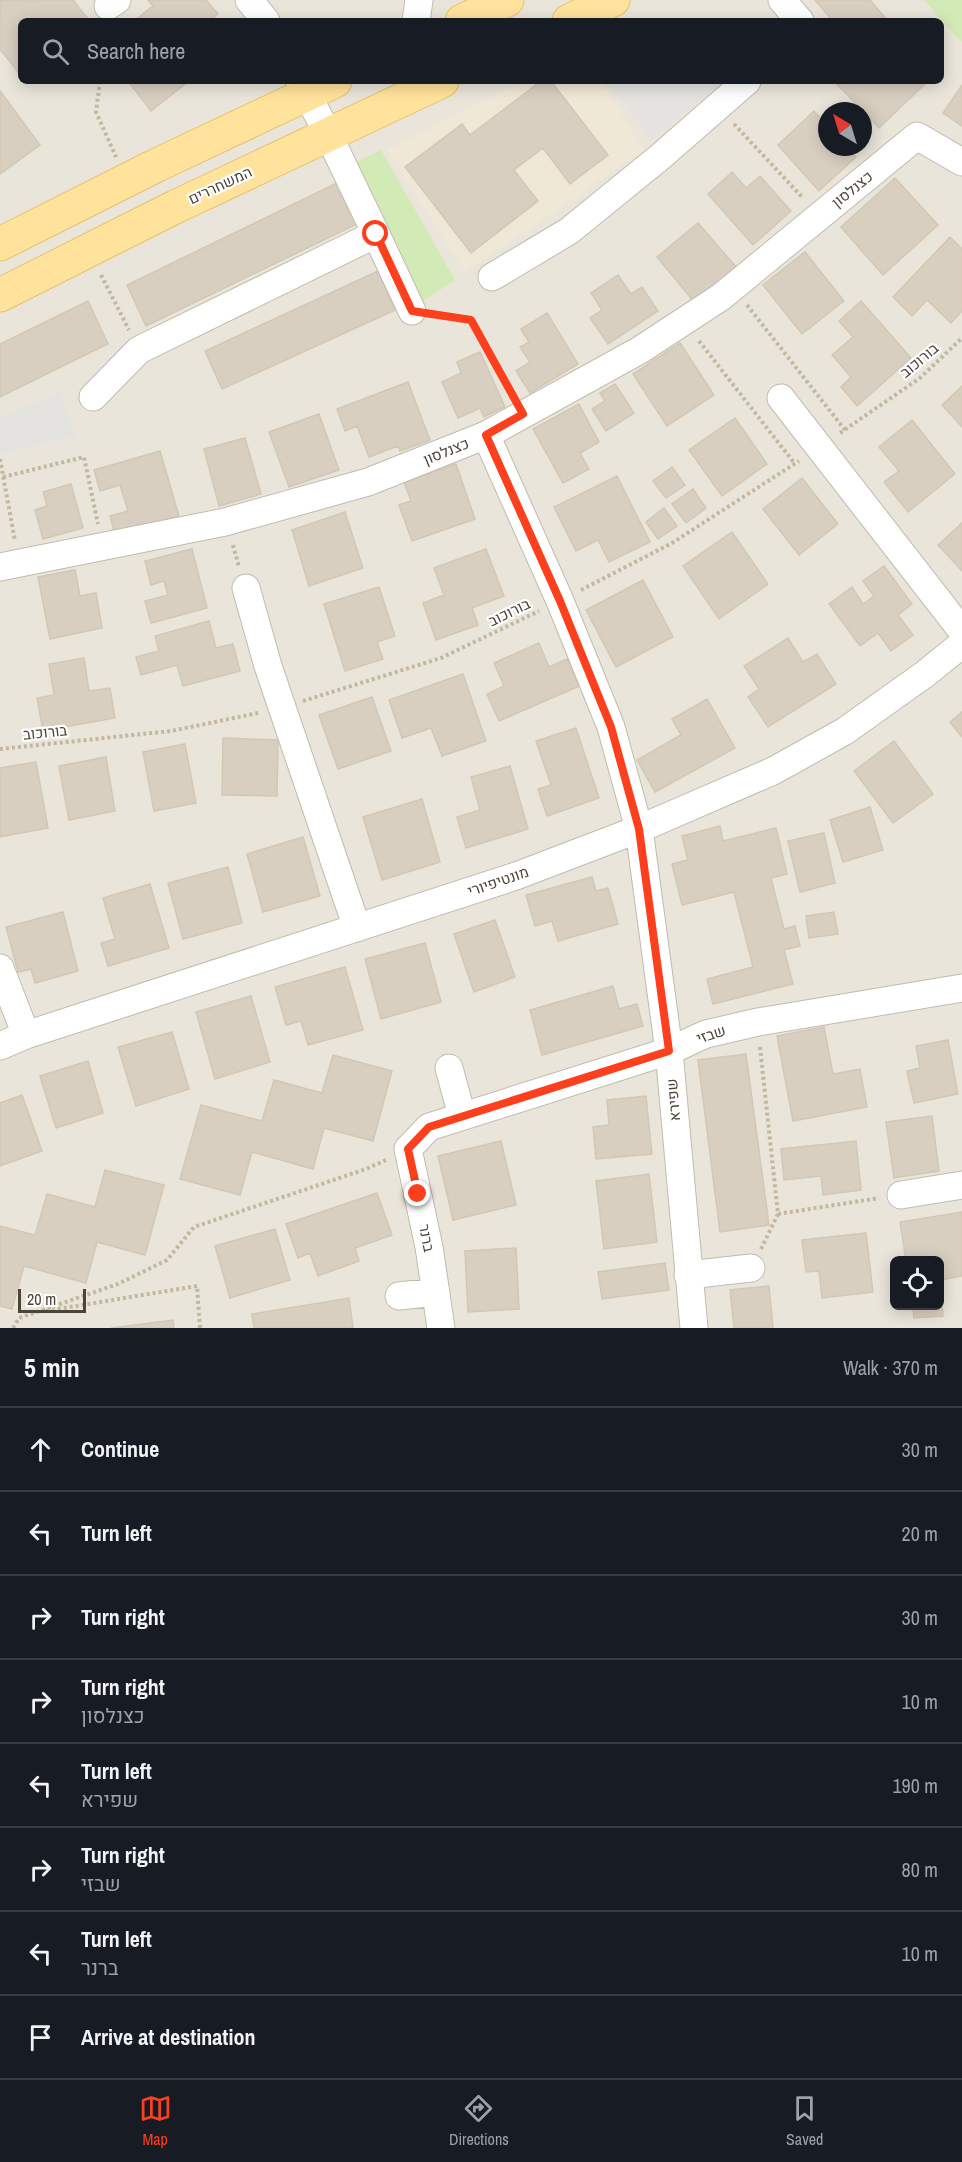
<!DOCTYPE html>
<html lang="en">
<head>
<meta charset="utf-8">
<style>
  :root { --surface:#171b24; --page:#20242c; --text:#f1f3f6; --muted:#9ea1a6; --line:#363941; --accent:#fc3f1d }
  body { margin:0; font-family:"Archivo Narrow",Heebo,sans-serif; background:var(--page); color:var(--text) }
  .controls { position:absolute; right:18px; bottom:18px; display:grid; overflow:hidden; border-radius:9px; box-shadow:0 3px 15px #0003 }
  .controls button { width:54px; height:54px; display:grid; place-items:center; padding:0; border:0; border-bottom:2px solid var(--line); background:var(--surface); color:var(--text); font:30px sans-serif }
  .compass { position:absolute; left:818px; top:102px; width:54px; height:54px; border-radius:50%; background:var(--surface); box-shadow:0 3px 15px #0003; rotate:322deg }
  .scale { position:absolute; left:18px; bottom:15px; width:68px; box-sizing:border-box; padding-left:6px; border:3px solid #4b4439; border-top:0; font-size:16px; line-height:21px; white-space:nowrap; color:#4b4439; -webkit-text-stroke:4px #fff; paint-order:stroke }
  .stop { position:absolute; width:18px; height:18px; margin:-14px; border:4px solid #fc3f1d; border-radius:50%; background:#fff }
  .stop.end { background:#fc3f1d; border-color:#fff; box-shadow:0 2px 6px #0008 }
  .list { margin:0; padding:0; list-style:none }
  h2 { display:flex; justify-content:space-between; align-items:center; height:78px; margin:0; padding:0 24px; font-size:26px }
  h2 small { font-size:20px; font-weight:400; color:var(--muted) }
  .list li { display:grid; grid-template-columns:39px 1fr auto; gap:18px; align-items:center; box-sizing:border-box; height:84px; padding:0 24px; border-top:2px solid var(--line) }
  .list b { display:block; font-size:22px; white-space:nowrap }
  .list p { margin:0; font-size:20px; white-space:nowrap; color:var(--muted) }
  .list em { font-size:20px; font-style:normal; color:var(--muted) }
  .icon { flex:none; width:33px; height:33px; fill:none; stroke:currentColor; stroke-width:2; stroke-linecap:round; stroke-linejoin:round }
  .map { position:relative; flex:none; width:962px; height:1328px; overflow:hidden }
  .search { position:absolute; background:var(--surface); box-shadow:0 3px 15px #0003; left:18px; right:18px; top:18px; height:66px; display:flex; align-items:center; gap:15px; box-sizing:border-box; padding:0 21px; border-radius:9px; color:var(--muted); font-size:22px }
  .sheet { height:750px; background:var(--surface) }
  nav { display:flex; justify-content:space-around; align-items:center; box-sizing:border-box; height:84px; border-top:2px solid var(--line); background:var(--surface); font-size:16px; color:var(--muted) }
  nav a { display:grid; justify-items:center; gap:3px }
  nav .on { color:var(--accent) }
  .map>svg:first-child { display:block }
</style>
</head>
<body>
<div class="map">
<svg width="962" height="1328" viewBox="0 0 962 1328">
  <rect width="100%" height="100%" fill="#f6f3ec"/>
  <path fill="#eae5da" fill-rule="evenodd" d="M0,0H962V1328H0ZM21,21H941V81H21ZM827,111H863V147H827ZM894,1260H940V1306H894Z"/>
  <path fill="#efe8d6" d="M523,81H601L644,150L465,272L387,150Z"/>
  <path fill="#d2eab5" d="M924,0H962V41L957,38Z
    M381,150L455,280L419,304L355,163Z"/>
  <path fill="#e5e3e0" d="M607,81H727L651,139Z
    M60,392L76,436L0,454V418Z"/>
  <path fill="#d8cfc1" stroke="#d3c7b4" stroke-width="1.5" d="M0,0H73L88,19L85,21H21V71L19,73L0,49Z
    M148,0H206L218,14L209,21H134L153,6Z
    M815,0H870L888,21H833Z
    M128,81H189L151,111Z
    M541,81H551L608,155L570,184L543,148L514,170L538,201L471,253L405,167L462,124L470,135Z
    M834,81H928L879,128Z
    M962,85V126L943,113Z
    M0,91L40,145L0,174Z
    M814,111L827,126V147H846L856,157L819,191L778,145Z
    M732,172L746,188L760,176L791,211L753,245L708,194Z
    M895,178L938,225L883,275L841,227Z
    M341,181L361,222L146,326L127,285Z
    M698,223L737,268L695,303L657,257Z
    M950,237L962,249V311L951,323L927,300L912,316L893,297Z
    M805,252L844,301L802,334L763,285Z
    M378,271L395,310L222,389L205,351Z
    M618,275L631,294L642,287L658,311L608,344L590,318L602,310L591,293Z
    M88,301L108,344L0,397V344Z
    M861,301L911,358L857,406L841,387L851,377L832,355L853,337L839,321Z
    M547,313L578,364L530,393L516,371L530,362L520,347L529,342L521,329Z
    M680,343L714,395L667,426L633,374Z
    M480,352L505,407L484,417L480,408L458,418L442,382L461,373L457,362Z
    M408,382L430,440L400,451L398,446L369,457L357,426L345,431L337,409Z
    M615,384L634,413L606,431L592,409L605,401L600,393Z
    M962,386V427L942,405Z
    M579,404L599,442L580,453L589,469L563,483L533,429Z
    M319,414L339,470L289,487L269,432Z
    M735,418L767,464L722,496L689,450Z
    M912,420L955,474L908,512L884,482L899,471L879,447Z
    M245,438L261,494L219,506L204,449Z
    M160,451L179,516L115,535L110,516L128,511L120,485L100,491L94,470Z
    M456,464L475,519L412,541L399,505L411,501L404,482Z
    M672,467L685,485L666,498L653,481Z
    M617,476L650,542L609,562L598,540L576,551L554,507Z
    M802,478L838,524L799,555L763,509Z
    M71,484L83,528L43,539L35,510L47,506L43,492Z
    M693,489L706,508L686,523L672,504Z
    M664,508L677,526L658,539L646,522Z
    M345,512L363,568L309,586L292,530Z
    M962,523V571L938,545Z
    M732,532L768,584L719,619L683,566Z
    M192,549L207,608L151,623L145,601L168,595L164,581L151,585L145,561Z
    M486,549L504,596L472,608L478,625L436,640L423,603L444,595L434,568Z
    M884,566L912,604L898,615L913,635L891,651L878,633L860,646L829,604L852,587L863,604L874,596L863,581Z
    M75,570L80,596L96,593L102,628L50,639L38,577Z
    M643,580L673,637L616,667L586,610Z
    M379,587L395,636L377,642L383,659L345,671L324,604Z
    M209,621L216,648L233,644L240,671L183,686L177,665L141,675L136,657L159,651L155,636Z
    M788,638L803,662L817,654L836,684L768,727L748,697L759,689L744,666Z
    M539,643L549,667L567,659L579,686L499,721L487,694L504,686L494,663Z
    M84,658L89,691L110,688L115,718L43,731L37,698L54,695L49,664Z
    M463,674L486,741L442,756L431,728L402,738L389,700Z
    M372,697L391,751L338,769L319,715Z
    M707,699L735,748L655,792L637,760L681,735L672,719Z
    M962,712V737L950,722Z
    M576,728L599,798L547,816L538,789L551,785L536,741Z
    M223,738L278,740L277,796L222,795Z
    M894,741L933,794L893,823L854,771Z
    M185,744L196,803L154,811L143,752Z
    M106,757L115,811L69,820L59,766Z
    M36,762L48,828L0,837V768Z
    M510,766L528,829L466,848L457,817L480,810L471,777Z
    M422,799L440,862L382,880L363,817Z
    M870,807L883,850L843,862L830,820Z
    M720,826L723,841L776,828L787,874L771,878L784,929L795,926L800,946L784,950L793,984L713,1004L707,979L753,967L734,892L682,905L672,864L688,860L682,836Z
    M824,833L835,883L800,892L788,841Z
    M303,837L320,896L263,912L247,854Z
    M228,867L242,923L183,939L168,883Z
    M592,877L596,891L608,888L618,924L558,941L552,921L535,926L526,895Z
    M150,884L169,948L108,966L101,943L115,939L103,898Z
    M63,912L78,971L35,983L31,969L18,972L6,927Z
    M834,912L838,934L809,938L806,916Z
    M495,920L515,977L474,992L454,934Z
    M425,943L441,1002L381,1019L365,959Z
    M345,967L363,1030L308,1045L301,1021L286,1025L275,987Z
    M613,986L619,1009L637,1004L643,1026L542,1055L530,1010Z
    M251,996L270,1062L215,1079L196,1012Z
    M824,1027L833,1074L860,1069L867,1107L793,1121L777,1036Z
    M172,1032L189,1089L136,1106L118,1047Z
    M948,1040L958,1094L914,1103L907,1071L920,1068L916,1046Z
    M746,1054L769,1225L720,1232L698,1060Z
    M333,1055L392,1071L373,1141L324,1128L313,1169L252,1152L240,1195L180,1179L201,1105L262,1121L274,1080L322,1093Z
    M88,1061L103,1113L56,1128L40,1076Z
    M22,1095L42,1151L0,1166V1103Z
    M646,1096L652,1154L596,1159L593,1127L609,1125L607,1100Z
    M932,1116L939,1171L894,1178L886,1122Z
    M501,1141L516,1205L453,1220L438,1156Z
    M856,1141L861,1190L823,1195L821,1176L784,1180L781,1149Z
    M105,1170L164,1185L145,1255L97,1242L86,1283L24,1266L12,1309L0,1306V1226L35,1235L47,1194L95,1207Z
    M649,1174L657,1242L604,1249L596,1181Z
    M377,1193L392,1235L355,1248L359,1261L318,1276L310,1253L298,1258L286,1224Z
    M962,1212V1276L940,1280V1260H906L900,1222Z
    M275,1229L290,1280L230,1298L215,1246Z
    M866,1233L873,1292L822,1298L819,1271L806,1272L802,1240Z
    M516,1248L519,1309L468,1312L465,1251Z
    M665,1263L669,1290L602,1299L598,1272Z
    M769,1286L773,1328H734L730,1290Z
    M940,1292H941L943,1316L914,1318L913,1306H940Z
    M349,1298L353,1328H254L252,1314Z
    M173,1320L174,1328H111Z"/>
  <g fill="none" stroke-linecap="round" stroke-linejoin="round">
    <g stroke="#c2bbae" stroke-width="29">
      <path id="minor" d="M249,0L266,21
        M782,0L800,21
        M108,6L117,0
        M416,21L419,0
        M376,234L412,311
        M492,277L569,231L660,157L747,81
        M93,397L139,350L376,234L328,134L300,81
        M781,398L962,631
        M486,435L560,601L611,727L639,829L669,1051L694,1328
        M0,567L225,522L368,482L486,435L640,350L721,297L917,136L962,162
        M246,588L268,666L357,928
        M0,968L26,1035
        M0,1046L26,1035L516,876L639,829L773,771L845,731L925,674L962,644
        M449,1068L462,1116
        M901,1195L962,1185
        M688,1275L751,1268
        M399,1296L436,1292
        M441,1328L429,1247L408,1149L429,1127L669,1051L706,1034L758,1022L962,988"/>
    </g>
    <g stroke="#e6c16a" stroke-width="35">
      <path id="major" d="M462,21L507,0
        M569,21L613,0
        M0,244L155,166L335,81
        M0,295L175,207L442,81"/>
    </g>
    <path stroke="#c4b79f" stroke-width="4" stroke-dasharray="3 3" stroke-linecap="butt" d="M100,81L96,112L116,157
      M734,124L803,198
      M101,275L129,330
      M747,305L845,430
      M433,314L471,320L513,395
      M699,341L795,464
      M840,433L920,378L962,338
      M0,459L15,541
      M3,477L84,457L98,524
      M233,545L239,567
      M581,590L672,543L799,461
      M303,701L441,658L539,611
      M0,749L171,731L258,713
      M760,1047L778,1214L879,1198
      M761,1249L778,1214
      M46,1311L197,1286L200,1328
      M13,1328L19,1318L118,1284L167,1260L194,1227L366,1169L386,1160"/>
    <use href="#minor" stroke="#fff" stroke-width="27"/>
    <use href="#major" stroke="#ffe39c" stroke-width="33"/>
  </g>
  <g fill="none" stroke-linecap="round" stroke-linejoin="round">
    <path stroke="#fc3f1d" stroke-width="8" d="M376,234L412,311L471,320L523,414L486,435L560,601L611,727L639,829L669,1051L429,1127L408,1149L418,1194"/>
  </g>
  <g text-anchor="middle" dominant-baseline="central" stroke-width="4.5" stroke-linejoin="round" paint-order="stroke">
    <g font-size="15" fill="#4b4439" stroke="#fff">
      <text transform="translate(220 185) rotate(-25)">המשחררים</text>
      <text transform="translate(852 189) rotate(-39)">כצנלסון</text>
      <text transform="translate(919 360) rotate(-40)">בורוכוב</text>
      <text transform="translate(446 451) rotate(-22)">כצנלסון</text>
      <text transform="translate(509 612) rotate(-26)">בורוכוב</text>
      <text transform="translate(45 732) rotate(-6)">בורוכוב</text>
      <text transform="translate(498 881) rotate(-19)">מונטיפיורי</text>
      <text transform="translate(711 1034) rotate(-18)">שבזי</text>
      <text transform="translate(673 1100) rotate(-95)">שפירא</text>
      <text transform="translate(427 1238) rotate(79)">ברנר</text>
    </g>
  </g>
</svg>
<div class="controls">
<button><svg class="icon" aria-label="locate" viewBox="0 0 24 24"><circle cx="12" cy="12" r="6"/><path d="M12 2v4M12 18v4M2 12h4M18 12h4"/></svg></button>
</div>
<svg class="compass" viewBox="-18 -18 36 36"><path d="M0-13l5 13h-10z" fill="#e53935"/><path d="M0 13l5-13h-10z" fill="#9ea1a6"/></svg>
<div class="scale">20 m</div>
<div class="stop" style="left:376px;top:234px"></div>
<div class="stop end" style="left:418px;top:1194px"></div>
<div class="search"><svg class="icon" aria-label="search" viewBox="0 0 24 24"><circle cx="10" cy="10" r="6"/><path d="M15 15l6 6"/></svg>Search here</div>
</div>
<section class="sheet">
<h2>5 min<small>Walk · 370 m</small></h2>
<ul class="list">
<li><svg class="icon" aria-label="ahead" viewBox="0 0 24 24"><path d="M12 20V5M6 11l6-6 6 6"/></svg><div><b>Continue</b></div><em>30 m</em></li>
<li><svg class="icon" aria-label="left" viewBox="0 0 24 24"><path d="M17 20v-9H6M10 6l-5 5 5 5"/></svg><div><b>Turn left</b></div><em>20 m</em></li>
<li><svg class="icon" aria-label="right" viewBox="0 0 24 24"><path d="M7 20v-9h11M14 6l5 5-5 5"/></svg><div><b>Turn right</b></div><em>30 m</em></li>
<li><svg class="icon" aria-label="right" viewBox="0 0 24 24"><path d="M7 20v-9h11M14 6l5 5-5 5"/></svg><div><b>Turn right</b><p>כצנלסון</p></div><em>10 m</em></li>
<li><svg class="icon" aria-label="left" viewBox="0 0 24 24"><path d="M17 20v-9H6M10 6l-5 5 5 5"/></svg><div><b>Turn left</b><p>שפירא</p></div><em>190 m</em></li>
<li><svg class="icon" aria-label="right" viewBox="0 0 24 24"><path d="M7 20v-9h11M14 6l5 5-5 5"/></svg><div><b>Turn right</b><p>שבזי</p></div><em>80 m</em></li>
<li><svg class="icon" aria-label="left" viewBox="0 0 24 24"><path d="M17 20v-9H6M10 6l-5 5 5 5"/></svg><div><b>Turn left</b><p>ברנר</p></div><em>10 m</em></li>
<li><svg class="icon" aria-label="arrive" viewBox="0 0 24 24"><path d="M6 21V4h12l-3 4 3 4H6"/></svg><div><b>Arrive at destination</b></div></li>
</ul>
</section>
<nav>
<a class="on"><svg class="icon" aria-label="map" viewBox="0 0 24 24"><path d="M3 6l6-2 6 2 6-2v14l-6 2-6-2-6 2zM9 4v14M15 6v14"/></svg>Map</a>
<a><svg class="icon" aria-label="directions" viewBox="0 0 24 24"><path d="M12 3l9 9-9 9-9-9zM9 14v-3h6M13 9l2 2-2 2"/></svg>Directions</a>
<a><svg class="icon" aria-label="saved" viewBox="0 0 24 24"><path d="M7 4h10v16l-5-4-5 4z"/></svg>Saved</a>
</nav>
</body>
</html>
